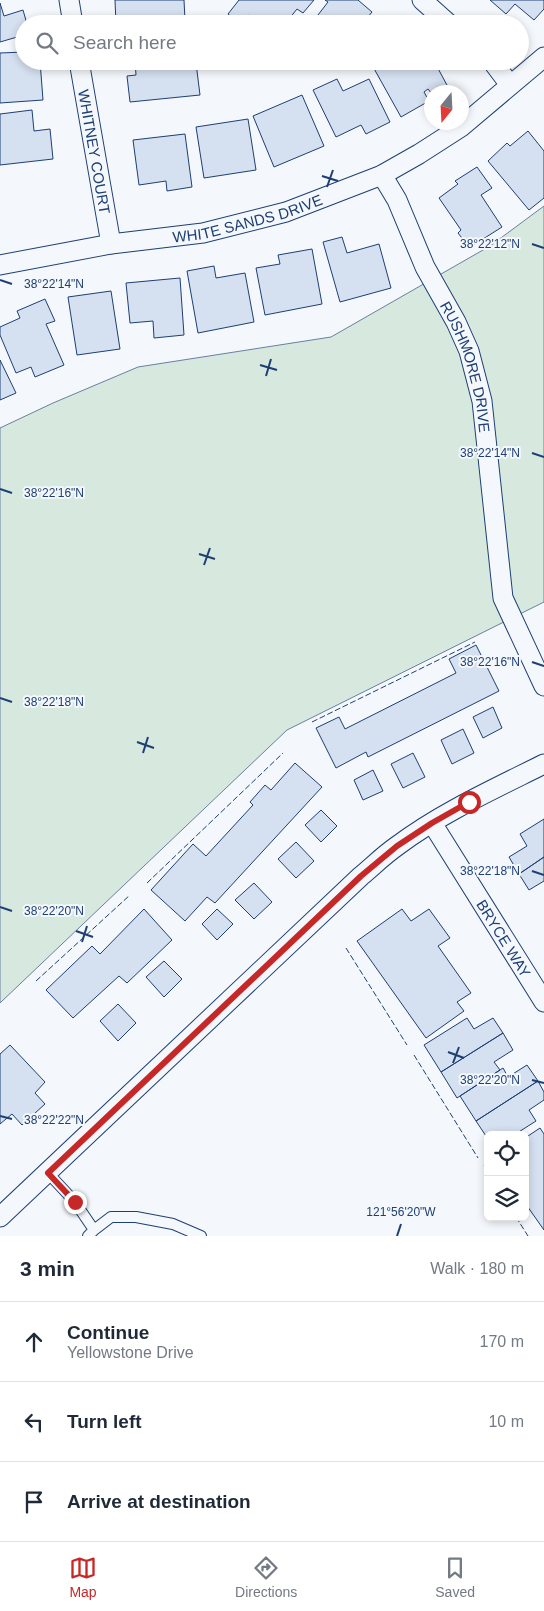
<!DOCTYPE html>
<html lang="en">
<head>
<meta charset="utf-8">
<style>
  :root { --surface:#fff; --page:#f2f2f3; --text:#1f2937; --muted:#747a83; --line:#e0e1e3; --accent:#c62828 }
  body { margin:0; font-family:Arial,sans-serif; background:var(--page); color:var(--text) }
  .controls { position:absolute; right:15px; bottom:15px; display:grid; overflow:hidden; border-radius:8px; box-shadow:0 2px 8px #0003 }
  .controls button { width:45px; height:45px; display:grid; place-items:center; padding:0; border:0; border-bottom:1px solid var(--line); background:var(--surface); color:var(--text); font:25px sans-serif }
  .compass { position:absolute; left:424px; top:85px; width:45px; height:45px; border-radius:50%; background:var(--surface); box-shadow:0 2px 8px #0003; rotate:198deg }
  .stop { position:absolute; width:15px; height:15px; margin:-11px; border:4px solid #c62828; border-radius:50%; background:#fff }
  .stop.end { background:#c62828; border-color:#fff; box-shadow:0 1px 5px #0008 }
  .list { margin:0; padding:0; list-style:none }
  h2 { display:flex; justify-content:space-between; align-items:center; height:65px; margin:0; padding:0 20px; font-size:21px }
  h2 small { font-size:16px; font-weight:400; color:var(--muted) }
  .list li { display:grid; grid-template-columns:32px 1fr auto; gap:15px; align-items:center; box-sizing:border-box; height:80px; padding:0 20px; border-top:1px solid var(--line) }
  .list b { display:block; font-size:19px; white-space:nowrap }
  .list p { margin:0; font-size:16px; white-space:nowrap; color:var(--muted) }
  .list em { font-size:16px; font-style:normal; color:var(--muted) }
  .icon { flex:none; width:28px; height:28px; fill:none; stroke:currentColor; stroke-width:2; stroke-linecap:round; stroke-linejoin:round }
  .map { position:relative; flex:none; width:544px; height:1236px; overflow:hidden }
  .search { position:absolute; background:var(--surface); box-shadow:0 2px 8px #0003; left:15px; right:15px; top:15px; height:55px; display:flex; align-items:center; gap:12px; box-sizing:border-box; padding:0 18px; border-radius:28px; color:var(--muted); font-size:19px }
  .sheet { height:305px; background:var(--surface) }
  nav { display:flex; justify-content:space-around; align-items:center; box-sizing:border-box; height:70px; border-top:1px solid var(--line); background:var(--surface); font-size:14px; color:var(--muted) }
  nav a { display:grid; justify-items:center; gap:2px }
  nav .on { color:var(--accent) }
  .map>svg:first-child { display:block }
</style>
</head>
<body>
<div class="map">
<svg width="544" height="1236" viewBox="0 0 544 1236">
  <rect width="100%" height="100%" fill="#f4f7fb"/>
  <path fill="#d7e8df" stroke="#687fa3" d="M544,206V602L287,730L0,1003V428L53,403L138,367L331,337L490,246Z"/>
  <path fill="#d5e0f0" stroke="#1d3f73" d="M115,0H184L185,20L175,21V24H116Z
    M239,0H314L303,13L297,9L285,24H259L248,15L240,24L228,14Z
    M325,0H358L372,12L362,24H311L328,2Z
    M490,0H544V9L534,20L515,4L506,14Z
    M0,3L4,16L23,10L27,24H24V35L0,42Z
    M24,52V61H40L43,100L0,103V53Z
    M135,61H167L168,66L196,63L200,95L130,102L127,76L136,75Z
    M321,61H332L327,66Z
    M378,61H434L448,87L439,92H432V94L428,89L424,92L429,101L401,117L372,65Z
    M337,79L343,91L369,79L390,122L366,134L361,125L336,137L313,90Z
    M302,95L324,146L274,167L253,116Z
    M32,110L34,131L50,129L53,159L0,165V114Z
    M248,119L256,170L204,178L196,127Z
    M528,131L544,151V198L529,210L488,161L507,143L510,146Z
    M185,134L192,187L167,191L166,181L139,185L133,140Z
    M477,167L492,188L481,195L502,227L472,246L468,241L465,242L458,233L461,230L439,198L458,184L455,181Z
    M342,237L347,253L379,244L391,288L340,302L323,242Z
    M312,249L322,304L265,315L256,268L280,264L278,255Z
    M214,266L216,278L245,273L254,322L198,333L187,271Z
    M180,278L184,335L154,338L153,321L130,323L126,283Z
    M111,291L120,349L77,355L68,297Z
    M45,299L55,321L46,324L64,365L35,377L31,367L16,373L0,335V327L20,318L17,311Z
    M0,360L16,393L0,400Z
    M476,645L499,691L368,757L366,752L336,768L316,728L339,717L345,729L456,673L449,659Z
    M493,707L502,728L483,738L473,717Z
    M463,729L474,753L452,764L441,740Z
    M413,753L425,777L403,788L391,764Z
    M295,763L322,787L215,903L207,897L185,921L151,890L193,844L206,856L253,805L250,802L265,785L271,790Z
    M373,770L383,791L363,800L354,780Z
    M321,810L337,826L321,842L305,825Z
    M544,819V857L519,874L509,857L527,846L520,834Z
    M296,842L314,861L296,878L278,859Z
    M544,857V881L529,890L519,874Z
    M254,883L272,902L254,919L235,900Z
    M144,909L172,940L127,983L119,976L73,1018L46,990L92,946L100,954Z
    M217,909L233,924L217,940L202,924Z
    M402,909L411,921L429,909L450,938L438,946L471,993L457,1002L464,1011L426,1038L357,941Z
    M164,961L182,979L164,997L146,977Z
    M118,1004L136,1023L118,1041L100,1021Z
    M467,1018L474,1029L493,1018L503,1033L441,1072L424,1045Z
    M503,1033L513,1050L494,1062L500,1070L457,1098L441,1072Z
    M10,1045L45,1082L35,1093L45,1104L22,1125L12,1114L0,1124V1054Z
    M527,1065L538,1081L476,1121L460,1096L503,1068L508,1077Z
    M538,1081L544,1092V1100L529,1110L536,1121L514,1135H488V1139L476,1121Z
    M540,1128L544,1134V1230L525,1203V1138Z"/>
  <g fill="none" stroke-linecap="round" stroke-linejoin="round">
    <g stroke="#1d3f73" stroke-width="12">
      <path id="lane" d="M48,1173L75,1202L94,1230L88,1236
        M94,1230L111,1217H136L173,1224L201,1236"/>
    </g>
    <g stroke="#1d3f73" stroke-width="21">
      <g id="street">
        <path d="M69,0L73,24"/>
        <path d="M422,0L449,24"/>
        <path id="s1" d="M79,61L111,244"/>
        <path d="M492,61L510,85"/>
        <path id="s2" d="M382,175L397,200L425,267L456,322L469,351L482,401L503,598L544,686"/>
        <path id="s3" d="M0,265L111,244L203,233L286,212L382,175L419,154L461,127L544,57"/>
        <path id="s4" d="M432,823L544,1002"/>
        <path d="M0,1217L361,876C373,866 384,855 397,846C441,813 494,789 544,764"/>
      </g>
    </g>
    <use href="#lane" stroke="#f4f7fb" stroke-width="10"/>
    <use href="#street" stroke="#f4f7fb" stroke-width="19"/>
    <path stroke="#1d3f73" stroke-width="1" stroke-dasharray="6 2.5" stroke-linecap="butt" d="M312,722L475,642
      M147,883L283,753
      M346,948L407,1045
      M36,981L130,895
      M414,1055L478,1158
      M484,1165L488,1171
      M516,1217L528,1236"/>
  </g>
  <g fill="none" stroke-linecap="round" stroke-linejoin="round">
    <path stroke="#c62828" stroke-width="6" d="M75,1202L48,1173L361,876L397,846L432,823L469,802"/>
  </g>
  <path fill="none" stroke="#1d3f73" stroke-width="2" d="M322,176L338,181M327,187L333,170M532,244L544,248M0,280L12,284M260,365L277,370M266,376L271,359M532,453L544,457M0,489L12,493M199,554L215,559M204,565L210,548M532,662L544,666M0,698L12,702M137,742L154,748M143,753L148,737M532,871L544,875M0,907L12,911M76,931L93,937M82,942L87,926M448,1052L464,1058M453,1063L459,1047M532,1080L544,1083M0,1116L12,1119M397,1236L401,1224"/>
  <g text-anchor="middle" dominant-baseline="central" stroke-width="4" stroke-linejoin="round" paint-order="stroke">
    <g font-size="15" fill="#1d3f73" stroke="#f4f7fb">
      <text stroke="none"><textPath href="#s1" startOffset="92">WHITNEY COURT</textPath></text>
      <text stroke="none"><textPath href="#s3" startOffset="252">WHITE SANDS DRIVE</textPath></text>
      <text stroke="none"><textPath href="#s2" startOffset="211">RUSHMORE DRIVE</textPath></text>
      <text stroke="none"><textPath href="#s4" startOffset="136">BRYCE WAY</textPath></text>
    </g>
  </g>
  <g font-size="12" text-anchor="middle" fill="#1d3f73" stroke="#f4f7fb" stroke-width="4" stroke-linejoin="round" paint-order="stroke">
    <text x="490" y="248">38°22'12"N</text>
    <text x="54" y="288">38°22'14"N</text>
    <text x="490" y="457">38°22'14"N</text>
    <text x="54" y="497">38°22'16"N</text>
    <text x="490" y="666">38°22'16"N</text>
    <text x="54" y="706">38°22'18"N</text>
    <text x="490" y="875">38°22'18"N</text>
    <text x="54" y="915">38°22'20"N</text>
    <text x="490" y="1084">38°22'20"N</text>
    <text x="54" y="1124">38°22'22"N</text>
    <text x="401" y="1216">121°56'20"W</text>
  </g>
</svg>
<div class="controls">
<button><svg class="icon" aria-label="locate" viewBox="0 0 24 24"><circle cx="12" cy="12" r="6"/><path d="M12 2v4M12 18v4M2 12h4M18 12h4"/></svg></button>
<button><svg class="icon" aria-label="layers" viewBox="0 0 24 24"><path d="M12 4l9 5-9 5-9-5zM3 14l9 5 9-5"/></svg></button>
</div>
<svg class="compass" viewBox="-18 -18 36 36"><path d="M0-13l5 13h-10z" fill="#e53935"/><path d="M0 13l5-13h-10z" fill="#747a83"/></svg>
<div class="stop" style="left:469px;top:802px"></div>
<div class="stop end" style="left:75px;top:1202px"></div>
<div class="search"><svg class="icon" aria-label="search" viewBox="0 0 24 24"><circle cx="10" cy="10" r="6"/><path d="M15 15l6 6"/></svg>Search here</div>
</div>
<section class="sheet">
<h2>3 min<small>Walk · 180 m</small></h2>
<ul class="list">
<li><svg class="icon" aria-label="ahead" viewBox="0 0 24 24"><path d="M12 20V5M6 11l6-6 6 6"/></svg><div><b>Continue</b><p>Yellowstone Drive</p></div><em>170 m</em></li>
<li><svg class="icon" aria-label="left" viewBox="0 0 24 24"><path d="M17 20v-9H6M10 6l-5 5 5 5"/></svg><div><b>Turn left</b></div><em>10 m</em></li>
<li><svg class="icon" aria-label="arrive" viewBox="0 0 24 24"><path d="M6 21V4h12l-3 4 3 4H6"/></svg><div><b>Arrive at destination</b></div></li>
</ul>
</section>
<nav>
<a class="on"><svg class="icon" aria-label="map" viewBox="0 0 24 24"><path d="M3 6l6-2 6 2 6-2v14l-6 2-6-2-6 2zM9 4v14M15 6v14"/></svg>Map</a>
<a><svg class="icon" aria-label="directions" viewBox="0 0 24 24"><path d="M12 3l9 9-9 9-9-9zM9 14v-3h6M13 9l2 2-2 2"/></svg>Directions</a>
<a><svg class="icon" aria-label="saved" viewBox="0 0 24 24"><path d="M7 4h10v16l-5-4-5 4z"/></svg>Saved</a>
</nav>
</body>
</html>
